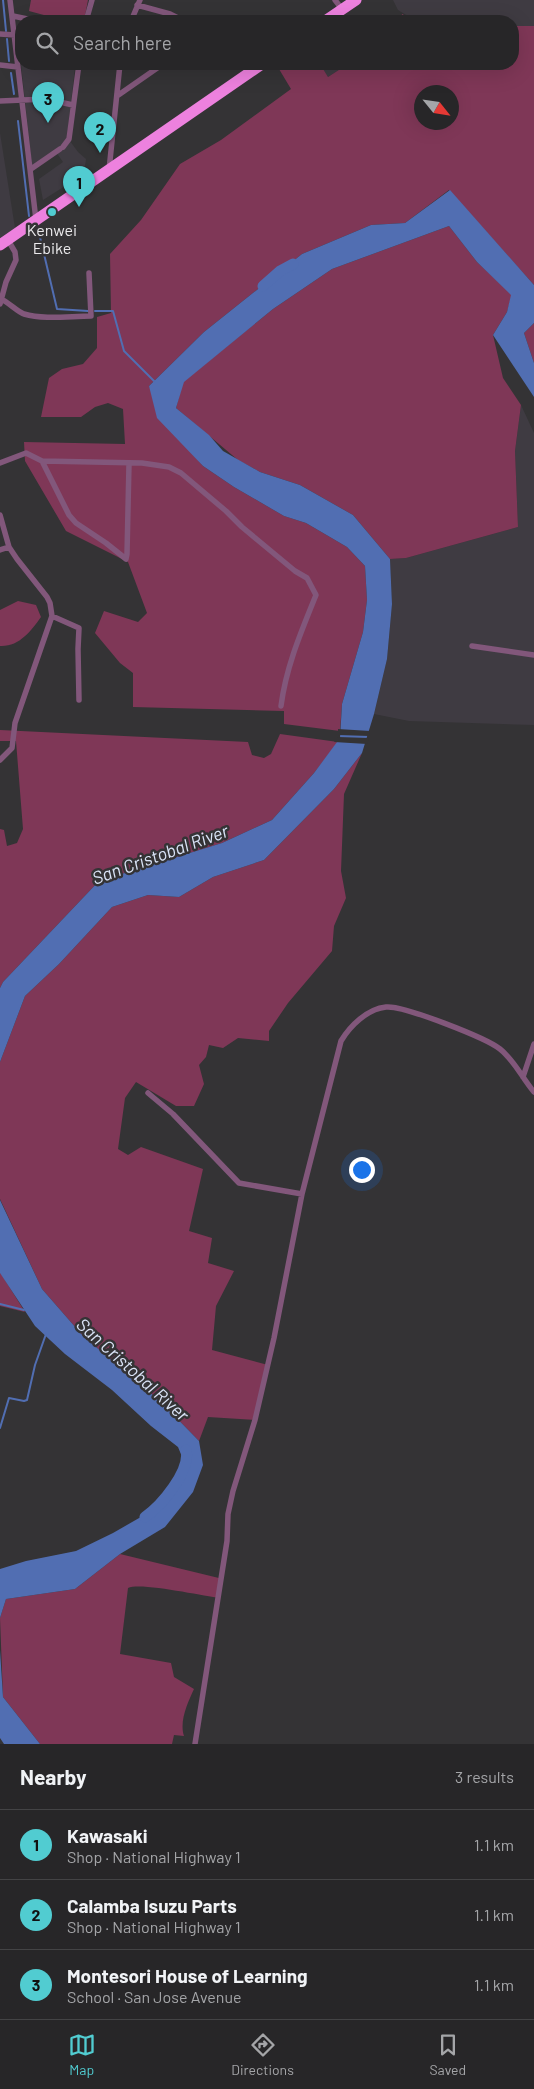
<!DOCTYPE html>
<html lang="en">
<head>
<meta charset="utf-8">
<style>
  :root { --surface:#272628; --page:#2f2e30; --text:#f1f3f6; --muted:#a4a5a8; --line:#434345; --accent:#51ccd1 }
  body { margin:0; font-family:Barlow,sans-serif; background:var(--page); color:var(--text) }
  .compass { position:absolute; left:414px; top:85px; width:45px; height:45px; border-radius:50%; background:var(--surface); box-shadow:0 5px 20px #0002; rotate:120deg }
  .you { position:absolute; left:361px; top:1169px; width:18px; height:18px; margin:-12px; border:4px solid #fff; border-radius:50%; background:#1a73e8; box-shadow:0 0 0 8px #1a73e833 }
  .badge { display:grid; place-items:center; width:32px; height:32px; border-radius:50%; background:var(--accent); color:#111; font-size:16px; font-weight:700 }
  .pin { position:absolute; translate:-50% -41px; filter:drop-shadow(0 1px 2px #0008) }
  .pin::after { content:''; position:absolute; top:26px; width:18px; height:15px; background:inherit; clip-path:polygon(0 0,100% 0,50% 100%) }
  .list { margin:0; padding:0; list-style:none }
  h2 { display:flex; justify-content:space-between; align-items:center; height:65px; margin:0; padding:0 20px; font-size:21px }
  h2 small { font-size:16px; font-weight:400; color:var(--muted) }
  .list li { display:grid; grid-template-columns:32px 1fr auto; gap:15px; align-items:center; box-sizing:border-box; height:70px; padding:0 20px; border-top:1px solid var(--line) }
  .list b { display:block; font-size:19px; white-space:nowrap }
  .list p { margin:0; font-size:16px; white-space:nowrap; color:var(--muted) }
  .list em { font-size:16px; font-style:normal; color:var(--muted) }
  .icon { flex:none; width:28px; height:28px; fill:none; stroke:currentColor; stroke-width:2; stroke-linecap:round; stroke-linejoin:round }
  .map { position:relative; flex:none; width:534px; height:1744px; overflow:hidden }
  .search { position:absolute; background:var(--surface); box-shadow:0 5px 20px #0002; left:15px; right:15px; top:15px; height:55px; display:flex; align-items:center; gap:12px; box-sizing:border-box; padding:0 18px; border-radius:20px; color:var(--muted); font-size:19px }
  .sheet { height:275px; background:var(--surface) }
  nav { display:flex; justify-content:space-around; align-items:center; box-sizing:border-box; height:70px; border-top:1px solid var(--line); background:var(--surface); font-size:14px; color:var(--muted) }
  nav a { display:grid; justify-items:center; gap:2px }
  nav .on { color:var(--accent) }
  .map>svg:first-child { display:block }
</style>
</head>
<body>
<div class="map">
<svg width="534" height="1744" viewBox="0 0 534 1744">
  <rect width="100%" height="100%" fill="#343335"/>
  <path fill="#3f3b42" d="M393,0H534V26H513V21H416L398,10Z
    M21,64H52L75,67L67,137L78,152L86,159L84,174L43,200L39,179L63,162L56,152L34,166L32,165Z
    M319,64H348L328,77Z
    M0,133L15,228L0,238Z
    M521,405L534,433V725L409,721L374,714L387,659L392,604L390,559L406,558L518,527L515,451Z"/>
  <path fill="#7f3757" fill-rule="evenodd" d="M31,0H88L84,21H66L29,11Z
    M402,14L416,21L439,19L441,21H401Z
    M513,26H534V285L449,190L405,223L371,225L302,254L204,332L149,386L184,444L203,466L234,487L284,516L306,523L347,547L365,566L367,600L363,632L342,704L340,731L284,724V711L133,707V673L120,663L95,633L104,611L138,622L147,613L128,562L66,531L25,461L24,442L125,444L123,409L108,403L95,407L81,417H41L49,378L62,369L83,364L97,348V317L111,313L110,254L141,220L180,164L221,140L291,89L276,64H320L328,77L348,64H513ZM422,92H452V122H422Z
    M449,226L477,262L512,295L507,312L493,335L503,378L521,405L515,451L518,527L406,558L390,559L353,515L300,485L260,472L238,460L176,408L183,382L273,309L332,269Z
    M534,323V363L524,333Z
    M18,601L36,605L41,617C31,631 19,647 0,646V610Z
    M0,730L248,742L252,755L264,758L271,754L280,734L338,742L314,773L272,820L222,843L99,881L3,982L0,988V829L4,830L7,846L17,843L23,829L16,741H0Z
    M362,753L344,794L341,871L346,898L334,926L332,951L288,1003L269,1031V1041L238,1038L223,1048L209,1045L206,1057L199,1065L204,1084L194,1106H176L136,1082L125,1098L118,1149L128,1155L141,1147L203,1169L189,1231L212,1238L208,1263L234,1271L216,1306L212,1350L268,1365L256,1420L208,1417L199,1441L161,1402L83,1336L42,1289L0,1199V1062L25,996L59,964L112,907L148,895L179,897L213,877L264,860L334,789Z
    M0,1272L25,1312L0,1306Z
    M120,1554L223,1579L220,1598C202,1596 141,1582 128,1588L120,1654L171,1663L174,1677L194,1689C188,1702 179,1721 184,1736L174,1735L172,1744H40L3,1697L0,1618L6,1599L75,1589Z"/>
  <path fill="#516eb2" d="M450,190L534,285V323L524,333L534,363V397L493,335L507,312L511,295L477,262L449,226L332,269L273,309L184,382L176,408L209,435L223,451L260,472L300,485L353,515L390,559L392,604L387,659L374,714L362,753L334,789L264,860L213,877L179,897L148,895L112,907L59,964L25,996L0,1062V988L3,982L99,881L222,843L272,820L314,773L340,738L342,704L363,632L367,600L365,566L347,547L306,523L284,516L234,487L203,466L157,418L149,386L204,332L302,254L371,225L405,223Z
    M0,1200L42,1289L83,1336L161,1402L199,1441L203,1465L193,1492L165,1527L120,1554L75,1589L6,1599L0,1618V1569L26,1561L76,1551L113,1533L160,1506L178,1485L185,1464L178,1447L151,1426L112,1390L65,1354L35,1326L0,1273Z
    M0,1650L3,1697L40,1744H4L0,1738Z"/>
  <path fill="#343335" d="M338,729L370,731L369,736L338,735Z
    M338,737L369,738L367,744L334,742Z"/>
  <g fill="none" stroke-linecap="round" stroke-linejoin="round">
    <path stroke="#516eb2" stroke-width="2" d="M3,0L6,31
      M7,39L9,61
      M11,73L14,94
      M18,121L29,216
      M39,233L57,309L88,311
      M95,311H113L124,351L154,381
      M0,1304L24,1310
      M0,1428L9,1398L24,1401L27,1400L35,1365L46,1334"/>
    <path stroke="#516eb2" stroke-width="11" d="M263,286L280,271L293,264
      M145,1517C161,1506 191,1471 186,1450"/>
    <path stroke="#82577b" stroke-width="5.5" d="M10,0L36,220
      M335,0L342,9
      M137,5L170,14L184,21
      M13,16L37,21
      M86,21L92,0
      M131,21L140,0
      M0,34L15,35
      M66,64L79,66
      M0,65L18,67
      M117,96L163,64
      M0,101L46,99L73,105
      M63,147L69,139L79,64
      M31,169L60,149
      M109,170L120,64
      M1,299C8,302 19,313 24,314C44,320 70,316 91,316L89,273
      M0,304L6,282L16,260L15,252L8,240
      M42,461L142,463L169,467L181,473L226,511L242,527L295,571L307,578L316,595C301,632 286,667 281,706
      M0,463L26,453L42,461L69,515L76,523L106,543L126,559L127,554L129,464
      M0,515L9,547L17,559L47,597L50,603L52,616L15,723L12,748L0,760
      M0,550L9,547
      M52,616L79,628L78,649L79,700
      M472,646L534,655
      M523,1077L534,1044
      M148,1093L173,1114L239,1183L302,1194
      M195,1744L227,1541L228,1514L233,1491L255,1420L274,1338L302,1194L341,1041C350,1026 367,1009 386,1007C403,1005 486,1038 500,1049C515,1061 522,1078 534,1092"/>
    <path stroke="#ed81de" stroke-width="11" d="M325,21L356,0
      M0,245L262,64"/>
  </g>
  <circle fill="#51ccd1" stroke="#343335" stroke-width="2" cx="52" cy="212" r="5"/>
  <g text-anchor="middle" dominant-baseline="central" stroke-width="5" stroke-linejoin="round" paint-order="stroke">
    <g font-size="16" fill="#ebeaec" stroke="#343335">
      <text x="52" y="229">Kenwei<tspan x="52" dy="18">Ebike</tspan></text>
    </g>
    <g font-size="18" font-style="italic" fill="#dae4f7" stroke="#343335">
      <text transform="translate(160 854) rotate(-20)">San Cristobal River</text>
      <text transform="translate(133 1369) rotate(42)">San Cristobal River</text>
    </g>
  </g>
</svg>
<svg class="compass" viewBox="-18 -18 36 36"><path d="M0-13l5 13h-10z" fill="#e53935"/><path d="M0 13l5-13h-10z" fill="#a4a5a8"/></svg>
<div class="you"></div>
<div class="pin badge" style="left:79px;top:207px">1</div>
<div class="pin badge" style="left:100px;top:153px">2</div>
<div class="pin badge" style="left:48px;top:123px">3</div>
<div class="search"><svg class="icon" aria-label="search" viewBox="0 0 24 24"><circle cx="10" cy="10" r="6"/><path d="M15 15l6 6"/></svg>Search here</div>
</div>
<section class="sheet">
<h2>Nearby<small>3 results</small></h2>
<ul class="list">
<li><span class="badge">1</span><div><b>Kawasaki</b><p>Shop · National Highway 1</p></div><em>1.1 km</em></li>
<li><span class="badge">2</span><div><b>Calamba Isuzu Parts</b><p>Shop · National Highway 1</p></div><em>1.1 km</em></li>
<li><span class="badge">3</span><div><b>Montesori House of Learning</b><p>School · San Jose Avenue</p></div><em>1.1 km</em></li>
</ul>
</section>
<nav>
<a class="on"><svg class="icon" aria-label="map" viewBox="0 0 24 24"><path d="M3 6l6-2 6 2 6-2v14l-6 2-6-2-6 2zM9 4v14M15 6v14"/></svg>Map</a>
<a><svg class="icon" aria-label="directions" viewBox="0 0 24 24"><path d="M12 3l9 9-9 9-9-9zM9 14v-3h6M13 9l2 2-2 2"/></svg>Directions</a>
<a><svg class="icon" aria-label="saved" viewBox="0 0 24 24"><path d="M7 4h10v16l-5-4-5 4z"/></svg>Saved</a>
</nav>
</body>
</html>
